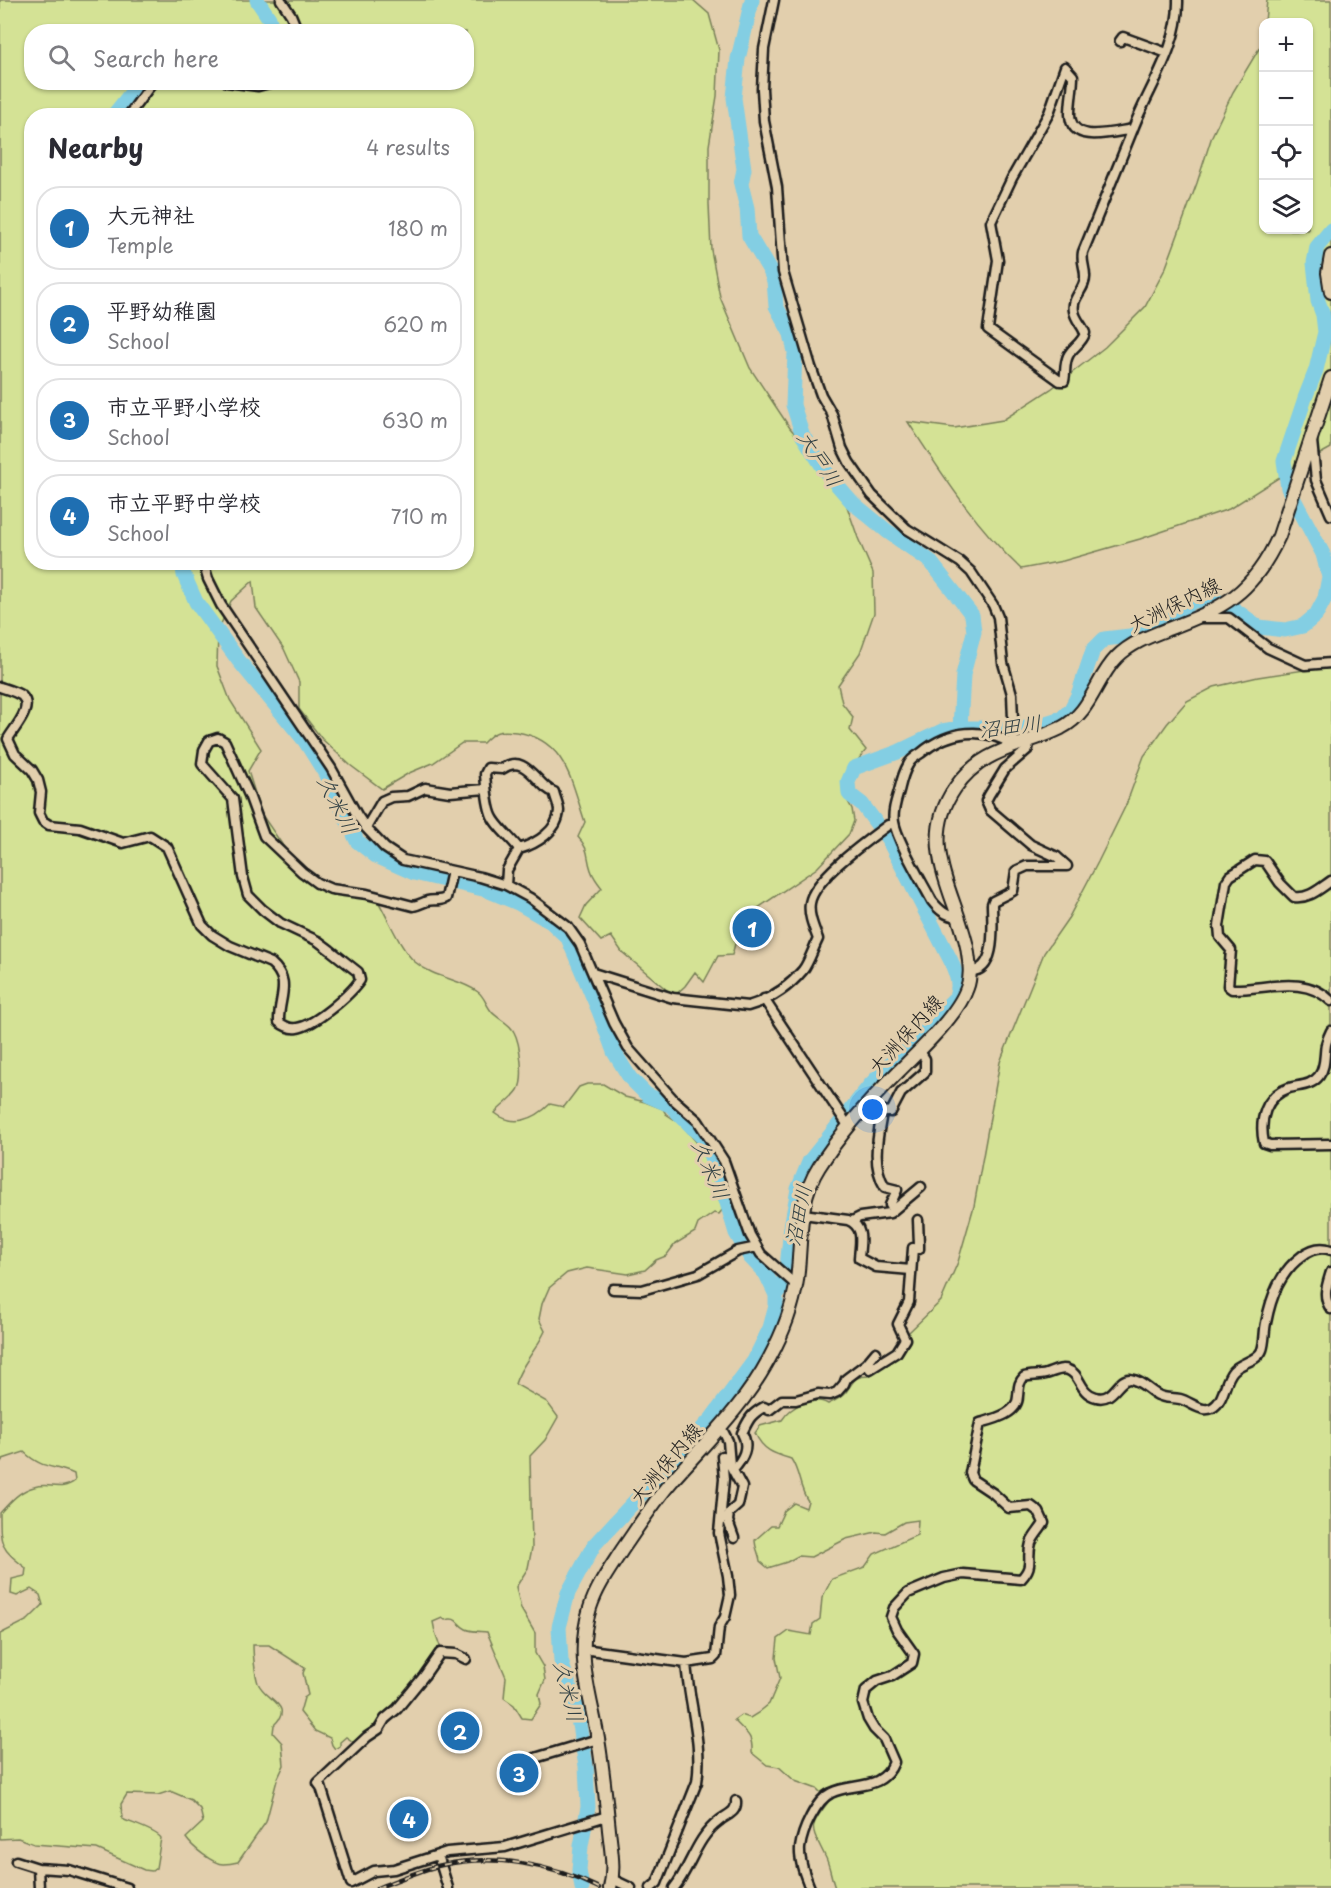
<!DOCTYPE html>
<html lang="en">
<head>
<meta charset="utf-8">
<style>
  :root { --surface:#fff; --page:#f2f2f3; --text:#2b2b33; --muted:#7c7c81; --line:#e1e1e2; --accent:#1f6fb2 }
  body { margin:0; font-family:"Playpen Sans","Klee One",sans-serif; background:var(--page); color:var(--text) }
  .controls { position:absolute; right:18px; top:18px; display:grid; overflow:hidden; border-radius:12px; box-shadow:0 2px 4px #0004 }
  .controls button { width:54px; height:54px; display:grid; place-items:center; padding:0; border:0; border-bottom:2px solid var(--line); background:var(--surface); color:var(--text); font:30px sans-serif }
  .you { position:absolute; left:873px; top:1110px; width:21px; height:21px; margin:-15px; border:4px solid #fff; border-radius:50%; background:#1a73e8; box-shadow:0 0 0 9px #1a73e833 }
  .badge { display:grid; place-items:center; width:39px; height:39px; border-radius:50%; background:var(--accent); color:#fff; font-size:20px; font-weight:700 }
  .pin { position:absolute; translate:-50% -50%; border:3px solid #fff; box-shadow:0 2px 6px #0006 }
  .list { margin:0; padding:0; list-style:none }
  h2 { display:flex; justify-content:space-between; align-items:center; height:78px; margin:0; padding:0 24px; font-size:26px }
  h2 small { font-size:20px; font-weight:400; color:var(--muted) }
  .list li { display:grid; grid-template-columns:39px 1fr auto; gap:18px; align-items:center; box-sizing:border-box; height:84px; margin:0 12px 12px; padding:0 12px; border:2px solid var(--line); border-radius:24px }
  .list b { display:block; font-size:22px; white-space:nowrap }
  .list p { margin:0; font-size:20px; white-space:nowrap; color:var(--muted) }
  .list em { font-size:20px; font-style:normal; color:var(--muted) }
  .icon { flex:none; width:33px; height:33px; fill:none; stroke:currentColor; stroke-width:2; stroke-linecap:round; stroke-linejoin:round }
  .map { position:relative; flex:none; width:1331px; height:1888px; overflow:hidden }
  .search { position:absolute; background:var(--surface); box-shadow:0 2px 4px #0004; left:24px; top:24px; width:450px; height:66px; display:flex; align-items:center; gap:15px; box-sizing:border-box; padding:0 21px; border-radius:24px; color:var(--muted); font-size:22px }
  .panel { position:absolute; background:var(--surface); box-shadow:0 2px 4px #0004; left:24px; top:108px; width:450px; height:462px; border-radius:24px }
  .map>svg:first-child { display:block }
</style>
</head>
<body>
<div class="map">
<svg width="1331" height="1888" viewBox="0 0 1331 1888">
  <rect width="100%" height="100%" fill="#e2cfad"/>
  <filter id="ink" filterUnits="userSpaceOnUse"><feTurbulence type="fractalNoise" baseFrequency=".0167" numOctaves="2"/><feDisplacementMap in="SourceGraphic" scale="12" xChannelSelector="R" yChannelSelector="G"/><feConvolveMatrix kernelMatrix="1 2 1 2 8 2 1 2 1" color-interpolation-filters="sRGB"/></filter>
  <g filter="url(#ink)">
    <path fill="#d4e295" stroke="#787f58" stroke-width="1.5" fill-rule="evenodd" d="M0,0H693L709,14L719,50L717,96L709,146V204L711,250L720,297L750,368L790,428L822,465L843,495L858,538L873,573L874,613L860,653L838,685L842,703L853,717L850,730L866,750L846,775L844,794L852,809L854,821L849,834L817,868L755,910L736,917L735,944L732,955L718,956L704,982L695,972L685,986L674,996L622,952L611,936L601,941L580,918L586,905L602,888C598,883 593,876 591,870C586,856 590,850 578,837L585,822C571,781 566,739 516,732C499,730 494,731 483,743H462L433,763L409,773L382,789L350,765L322,739L299,709V682L284,649L256,608L253,581L231,601L218,631L217,666L230,700L261,749L248,771L262,815L290,856L320,881L379,903C389,920 401,950 415,962C434,978 460,979 478,992C484,996 486,1005 491,1011C497,1019 509,1022 514,1032C520,1043 525,1080 518,1090C512,1099 502,1105 495,1113C514,1128 535,1119 550,1104L564,1107L579,1087L587,1084H603L625,1097L645,1102L663,1109L666,1114L681,1124L709,1157L716,1173L719,1199L723,1209L719,1214L714,1213L698,1224L695,1232L675,1244L666,1256L656,1260L645,1270L628,1274L587,1268L567,1273L549,1288L542,1304L539,1319L545,1331C536,1351 521,1364 515,1384L547,1402L558,1417L545,1440L530,1456L532,1548L528,1568L516,1587L521,1609L535,1633V1653L543,1667L545,1680L539,1694L541,1704L531,1719L522,1718L514,1705L504,1698L506,1677L487,1632C481,1631 472,1632 466,1629C456,1624 458,1616 445,1620L442,1618L433,1622L435,1632L441,1649L432,1657L401,1701L355,1743L346,1737L340,1742V1746L335,1749L332,1745L330,1738L315,1731L300,1712L304,1698L308,1695L303,1673L305,1668L269,1645H253C253,1654 255,1675 258,1683C265,1700 295,1705 274,1725L273,1733L282,1743L284,1765L277,1780L266,1822L238,1862C234,1863 228,1864 223,1864C213,1864 192,1847 186,1838L203,1822L200,1809L191,1800L170,1791L158,1795L127,1794L121,1804L122,1819C131,1823 157,1831 161,1838L156,1868L152,1871L144,1870L97,1849L34,1844L18,1838L0,1839V1634L28,1620L43,1605L40,1595L31,1589L17,1596L11,1594L12,1579L25,1576L26,1568C0,1548 0,1545 0,1513C10,1502 19,1491 34,1487C49,1482 61,1492 75,1481L74,1474C53,1465 42,1469 24,1452L3,1459L0,1463ZM32,32H466V82H32ZM32,116H466V562H32Z
      M1267,0H1331V448L1286,473L1229,509L1140,539L1063,561L1021,569C975,526 942,474 908,422L954,428L1003,420L1051,389L1105,347L1145,307L1166,267L1197,183L1212,136L1233,92L1263,42V37L1264,230H1308V22H1265Z
      M1331,666V1888H835C831,1878 830,1865 825,1856C810,1825 808,1829 829,1801L817,1789L795,1781L779,1767L767,1765L752,1753C753,1733 745,1733 734,1720L741,1715L750,1718L758,1713L769,1704L780,1678L776,1658L778,1639L789,1631L811,1635L813,1624L820,1619L822,1598L832,1579L865,1567L874,1554L917,1535L918,1520L904,1522L885,1533L876,1532L846,1539L811,1557L798,1556L787,1562L768,1568L760,1561C759,1553 755,1548 755,1540L771,1526H777L784,1511L794,1503L806,1508L808,1501C799,1488 800,1472 791,1459C775,1454 763,1451 755,1433L760,1426L782,1420C791,1406 813,1395 828,1404C835,1401 841,1398 846,1392C855,1380 853,1376 870,1376C883,1357 906,1361 908,1333L941,1301L958,1262L974,1206L1000,1062L1044,953L1069,917L1098,862L1126,805L1144,756L1167,724L1187,701L1214,687L1258,677Z"/>
    <g fill="none" stroke-linecap="round" stroke-linejoin="round">
      <path stroke="#83cee3" stroke-width="15" d="M257,0L269,18L273,32
        M752,0L738,59L734,98L744,169L741,184L747,208L749,236L770,271L774,281L776,306L791,334L795,352L793,405L803,436L826,472L853,503L887,531L930,561L972,615L974,632L963,675L960,728
        M113,116L140,82
        M182,562L184,575L196,602L239,661L305,741L325,773L357,841L376,856L414,873L487,890L518,903L551,922L568,938L599,1011L614,1052L630,1078L647,1095L670,1105L703,1138L719,1176L736,1233L750,1257L766,1274L776,1295V1306L770,1328L754,1361L712,1418L594,1545L568,1593L559,1627L561,1661L576,1707L586,1766L588,1807L581,1846L579,1870L582,1888
        M776,1295L782,1287L787,1268L791,1227L798,1189L809,1162L871,1084L956,997C961,984 956,974 951,961L888,839L862,804L849,794L848,782L854,768L898,752L942,731L960,728H1020L1040,725L1062,718L1071,709L1078,695L1093,650L1104,639L1130,636L1155,629L1193,601L1212,600L1227,604L1259,627L1285,630L1303,626L1316,615L1325,598L1329,577L1323,554L1288,488L1284,461L1305,398L1316,370L1325,332L1323,315L1318,301L1314,263L1317,247L1331,230"/>
      <g stroke="#1c1c1c" stroke-width="13">
        <path id="street" d="M281,0L291,15L298,32
          M774,0L764,49L762,89L764,121L777,187L783,272L811,367L821,395L832,414L842,448L849,462L872,495L907,529L960,562L971,572L993,605L998,617L1003,663L1012,694L1014,745
          M1120,41L1123,37L1167,53
          M227,82L258,86L273,82
          M128,116L153,82
          M1133,129C1112,132 1071,145 1070,114C1070,101 1073,88 1073,76L1065,67L1049,113L1012,178L991,222L998,260L988,329L1060,381H1064C1066,373 1064,364 1068,356C1072,347 1082,344 1085,333C1082,325 1075,319 1074,311C1071,297 1086,289 1085,276C1085,267 1081,261 1083,252L1133,129C1149,87 1179,47 1178,0
          M1312,441L1316,480L1331,515
          M203,562L208,579L221,605L331,768L357,815L366,828L385,848L403,860L480,877L506,885L530,898L568,927L580,944L614,1023L628,1048L673,1099L698,1121L724,1161L750,1235L761,1254L796,1285
          M1201,618H1229L1268,648L1305,665L1331,663
          M0,687C6,689 17,692 22,696C34,708 14,728 8,739L15,754L32,770L38,780L41,792L39,813L43,821L49,825L80,828L123,843L150,836L167,847L202,925L212,935L230,946L271,963C293,982 278,998 279,1022C284,1026 290,1029 297,1028C314,1026 351,994 360,980L358,972L330,950L318,941L280,923L263,910L248,895L243,877L233,799L202,764L204,750L209,741L218,738L225,742L249,795L264,836L302,872L317,883L331,889L367,894L413,906C419,905 422,903 427,901C434,899 439,902 446,898L452,871
          M366,828L382,801L391,797L408,796L425,788L450,792L486,789
          M1331,881C1319,889 1309,899 1294,897L1280,883L1265,861L1255,860L1230,876L1226,882L1219,926L1220,937L1231,950L1228,986L1232,989C1265,990 1304,974 1331,1001
          M506,885L507,870L519,849C512,839 496,826 492,816C487,805 486,786 485,774L488,768L502,769C526,751 538,788 554,792C555,797 559,805 559,811C558,831 536,844 519,849
          M958,917C946,916 939,910 932,901C922,882 897,841 894,822C892,812 896,801 899,791C901,783 903,773 908,765C910,760 916,756 921,753C949,730 983,726 1014,745
          M970,971C998,972 992,923 992,904L993,901L1013,891L1016,871L1027,866H1067L1057,857L1031,845L990,810L986,801L989,795L1005,769L1028,749L1030,739
          M593,973L673,998L748,1006C769,1000 789,987 803,970C809,962 813,949 818,939C814,928 808,915 810,903C814,878 868,840 888,825L894,823
          M764,999L849,1127
          M1331,1031C1329,1035 1327,1040 1326,1044C1324,1055 1326,1067 1319,1076C1311,1086 1300,1085 1289,1088C1265,1096 1259,1120 1264,1143L1270,1145L1331,1144
          M870,1103L882,1113C878,1136 871,1165 885,1187L897,1190L890,1205L893,1210
          M881,1111L891,1112L901,1093L925,1072V1059L920,1051
          M803,1214L848,1220C865,1227 860,1243 859,1258L876,1267L911,1270
          M852,1221L860,1217L890,1213L921,1187
          M1331,1272C1327,1285 1322,1297 1331,1309
          M613,1289L642,1290L698,1274L738,1251L757,1247
          M870,1369L897,1352L905,1339L898,1324L909,1302L913,1248L919,1249V1245L918,1220
          M721,1427L728,1441L730,1465L742,1487L738,1505L729,1513L728,1521L734,1538
          M733,1470C743,1459 750,1447 742,1433C749,1419 750,1415 764,1407L769,1410L782,1400H796L818,1394L830,1395L837,1392L844,1384L846,1379L866,1364L876,1352
          M583,1649L686,1663L713,1659L716,1656L719,1627L725,1617L730,1595L728,1576L719,1533L724,1479L722,1456
          M535,1758L598,1739
          M438,1855L394,1869L374,1871L351,1883L321,1787L318,1783L367,1737L379,1729L385,1719L397,1709L424,1676L440,1653L456,1654L466,1659
          M16,1861L38,1868L69,1870L127,1888
          M38,1868L39,1888
          M612,1879L631,1888
          M448,1888L438,1855L447,1852L505,1847L607,1816
          M651,1888L657,1883L697,1782C703,1743 689,1703 686,1663
          M674,1888C691,1867 696,1838 719,1821C727,1814 737,1813 736,1801
          M810,1888C805,1876 799,1861 800,1848C802,1831 816,1800 831,1793C853,1782 882,1792 894,1762L884,1739L874,1729L868,1719L863,1703L866,1690L877,1681L892,1676L912,1663L914,1654L897,1630L891,1617L894,1608L908,1593L944,1578L963,1574L1021,1579C1035,1564 1026,1559 1031,1543C1034,1536 1040,1530 1044,1523L1039,1512L1031,1506L1009,1508L994,1494L973,1480L970,1473L980,1423C994,1419 1018,1414 1018,1396C1019,1388 1018,1383 1024,1377C1031,1375 1039,1376 1046,1374C1053,1372 1061,1367 1068,1370C1081,1374 1079,1393 1096,1397C1114,1402 1118,1378 1130,1379C1141,1380 1149,1391 1158,1395C1166,1399 1172,1397 1180,1399C1192,1402 1205,1417 1217,1404C1225,1395 1225,1380 1233,1371C1241,1362 1258,1361 1262,1350C1265,1342 1264,1331 1266,1323C1271,1297 1280,1272 1302,1256C1311,1249 1320,1246 1331,1250"/>
      </g>
      <g stroke="#1c1c1c" stroke-width="16">
        <path id="secondary" d="M1331,256L1328,273L1331,292
          M610,1888C615,1869 611,1850 609,1830C606,1800 603,1769 598,1739C590,1692 575,1657 590,1608C597,1586 610,1569 622,1550C638,1527 653,1503 671,1482C706,1442 744,1406 769,1359C782,1335 793,1307 797,1280C802,1242 797,1201 819,1167C839,1135 872,1098 899,1071C919,1051 958,1015 967,988C972,975 969,960 967,947C955,892 917,843 955,788C982,748 1022,747 1061,728C1092,712 1095,679 1117,657C1131,643 1150,636 1168,629C1224,608 1253,593 1279,536L1331,378"/>
      </g>
      <use href="#street" stroke="#e2cfad" stroke-width="8"/>
      <use href="#secondary" stroke="#e2cfad" stroke-width="12"/>
      <g stroke="#1c1c1c" stroke-width="4.5">
        <path id="rail" d="M377,1888C398,1880 420,1870 442,1865C494,1853 552,1865 599,1888"/>
      </g>
      <use href="#rail" stroke="#e2cfad" stroke-width="2" stroke-dasharray="7" stroke-linecap="butt"/>
    </g>
  </g>
  <g text-anchor="middle" dominant-baseline="central" stroke-width="6" stroke-linejoin="round" paint-order="stroke">
    <g font-size="20" fill="#1c1c1c" stroke="#e2cfad">
      <text transform="translate(1174 604) rotate(-26)">大洲保内線</text>
      <text transform="translate(905 1034) rotate(-48)">大洲保内線</text>
      <text transform="translate(665 1463) rotate(-50)">大洲保内線</text>
    </g>
    <g font-size="21" font-style="italic" fill="#314044" stroke="#e2cfad">
      <text transform="translate(821 458) rotate(57)">大戸川</text>
      <text transform="translate(1010 725) rotate(-7)">沼田川</text>
      <text transform="translate(339 804) rotate(64)">久米川</text>
      <text transform="translate(712 1169) rotate(67)">久米川</text>
      <text transform="translate(797 1215) rotate(-79)">沼田川</text>
      <text transform="translate(570 1691) rotate(76)">久米川</text>
    </g>
  </g>
</svg>
<div class="controls">
<button>+</button>
<button>−</button>
<button><svg class="icon" aria-label="locate" viewBox="0 0 24 24"><circle cx="12" cy="12" r="6"/><path d="M12 2v4M12 18v4M2 12h4M18 12h4"/></svg></button>
<button><svg class="icon" aria-label="layers" viewBox="0 0 24 24"><path d="M12 4l9 5-9 5-9-5zM3 14l9 5 9-5"/></svg></button>
</div>
<div class="you"></div>
<div class="pin badge" style="left:752px;top:928px">1</div>
<div class="pin badge" style="left:460px;top:1731px">2</div>
<div class="pin badge" style="left:519px;top:1773px">3</div>
<div class="pin badge" style="left:409px;top:1819px">4</div>
<div class="search"><svg class="icon" aria-label="search" viewBox="0 0 24 24"><circle cx="10" cy="10" r="6"/><path d="M15 15l6 6"/></svg>Search here</div>
<section class="panel">
<h2>Nearby<small>4 results</small></h2>
<ul class="list">
<li><span class="badge">1</span><div><b>大元神社</b><p>Temple</p></div><em>180 m</em></li>
<li><span class="badge">2</span><div><b>平野幼稚園</b><p>School</p></div><em>620 m</em></li>
<li><span class="badge">3</span><div><b>市立平野小学校</b><p>School</p></div><em>630 m</em></li>
<li><span class="badge">4</span><div><b>市立平野中学校</b><p>School</p></div><em>710 m</em></li>
</ul>
</section>
</div>
</body>
</html>
